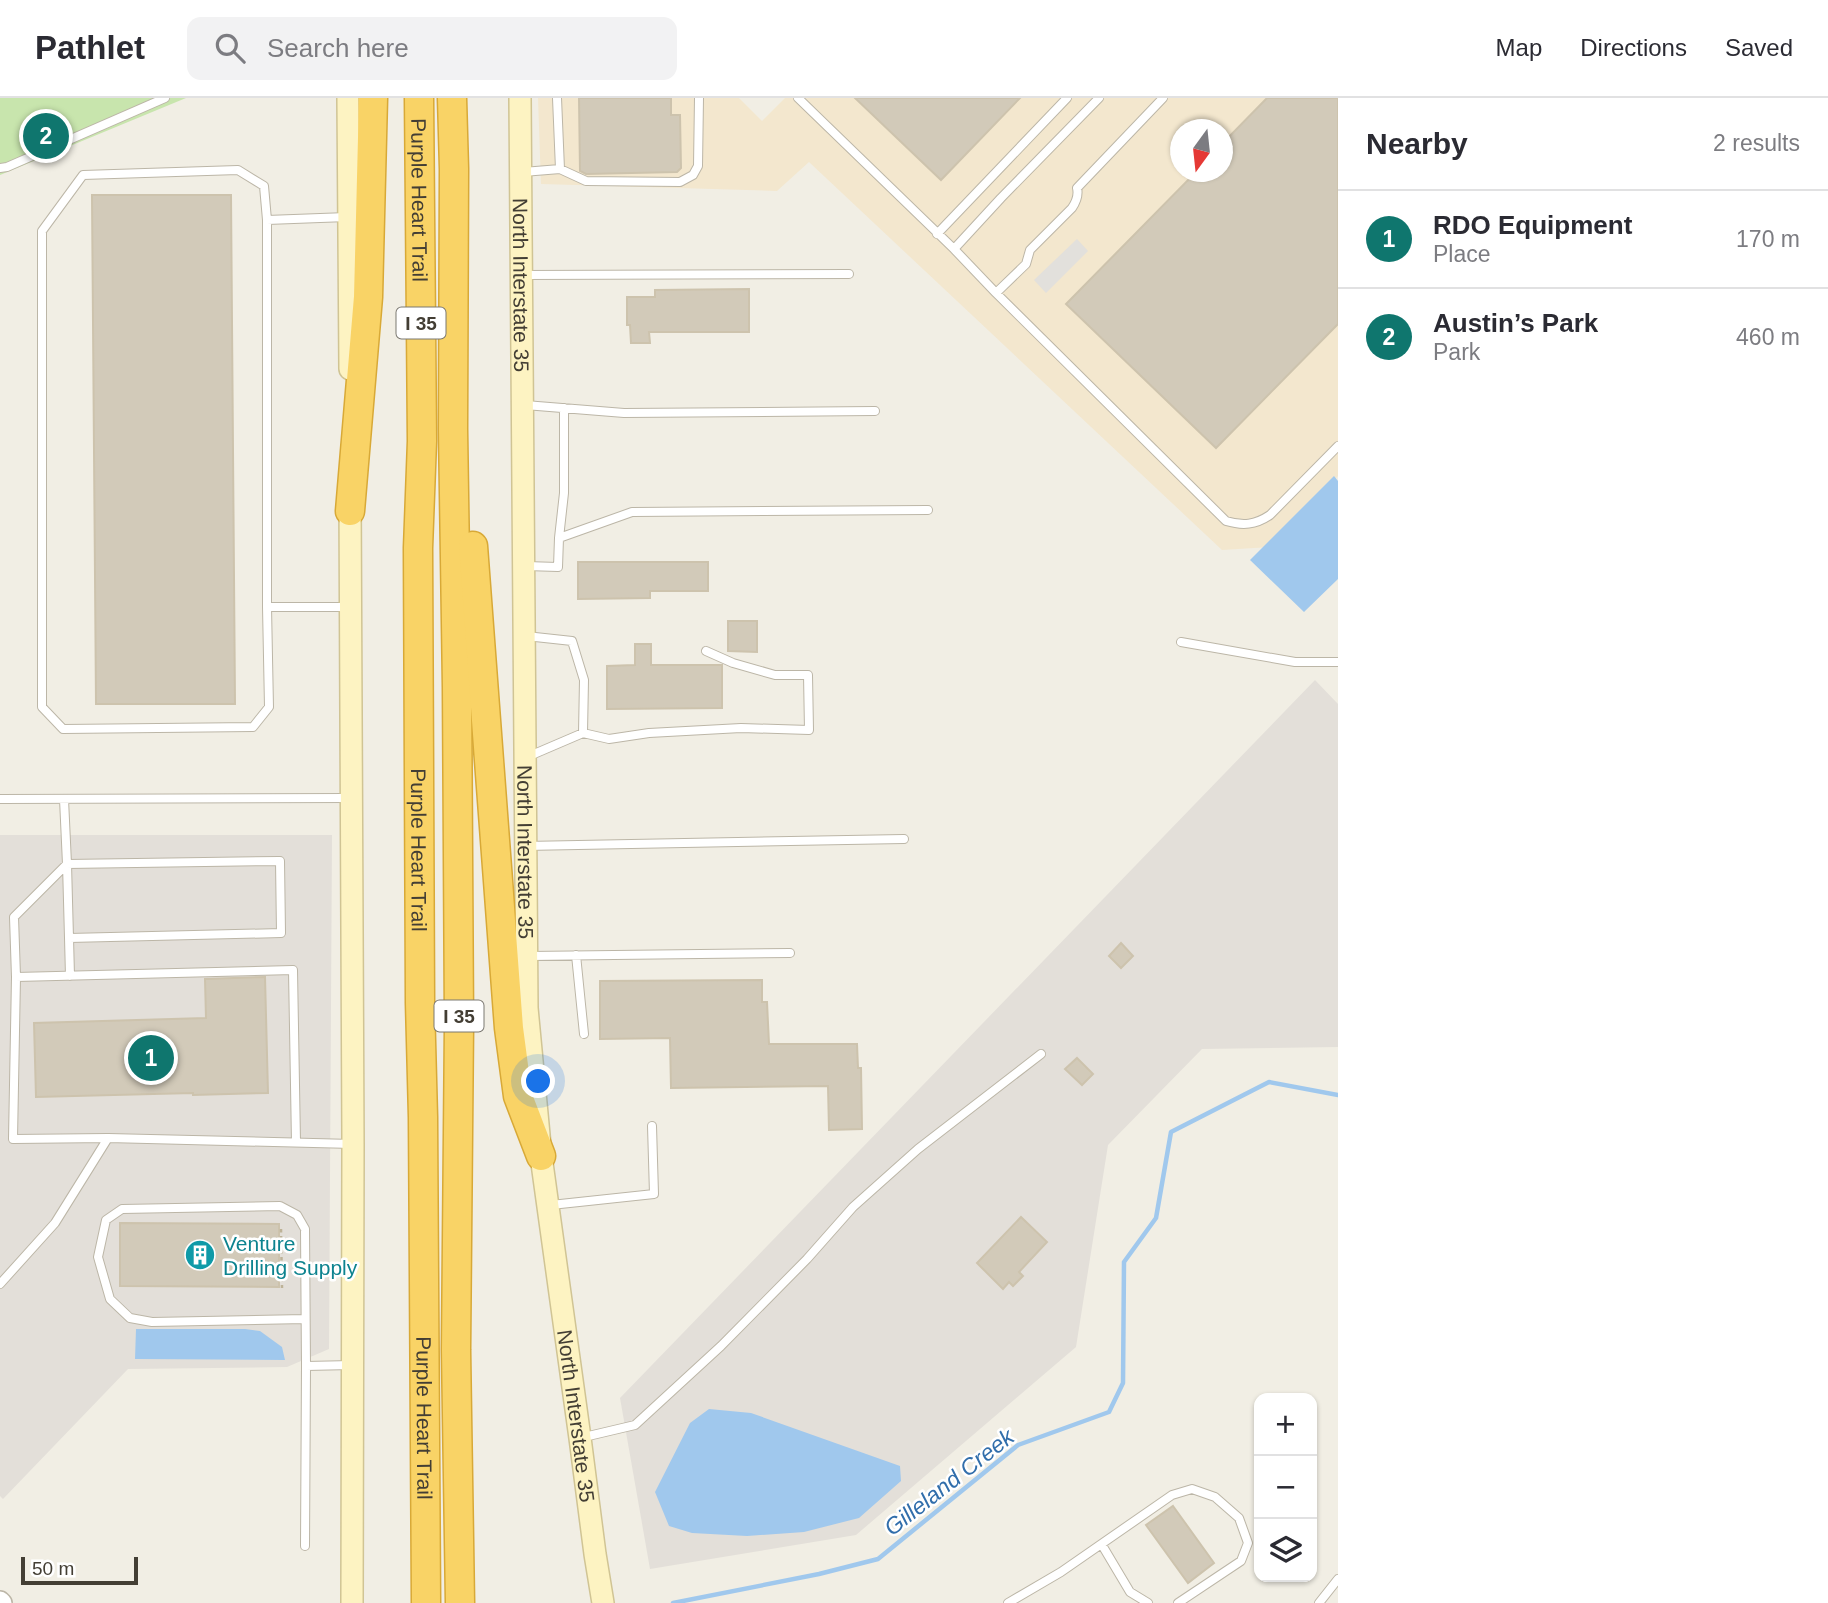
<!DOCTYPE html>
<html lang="en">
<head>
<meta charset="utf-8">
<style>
  :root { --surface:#fff; --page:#f2f2f3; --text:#2b2b33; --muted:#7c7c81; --line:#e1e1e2; --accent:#0f766e }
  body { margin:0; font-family:Helvetica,sans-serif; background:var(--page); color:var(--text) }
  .controls { position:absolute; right:21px; bottom:21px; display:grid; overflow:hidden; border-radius:14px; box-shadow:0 2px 5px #0004 }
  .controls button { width:63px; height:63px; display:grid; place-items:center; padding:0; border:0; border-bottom:2px solid var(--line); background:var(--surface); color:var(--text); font:35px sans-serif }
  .compass { position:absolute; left:1170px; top:21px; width:63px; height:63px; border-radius:50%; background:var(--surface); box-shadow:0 2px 5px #0004; rotate:195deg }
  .scale { position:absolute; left:21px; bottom:18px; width:117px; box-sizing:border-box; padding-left:7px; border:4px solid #433e34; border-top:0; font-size:19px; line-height:24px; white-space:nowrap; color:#433e34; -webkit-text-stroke:5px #fff; paint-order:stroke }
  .you { position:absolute; left:539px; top:984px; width:24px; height:24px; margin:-18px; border:5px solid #fff; border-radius:50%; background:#1a73e8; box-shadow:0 0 0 10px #1a73e833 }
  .badge { display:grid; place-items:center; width:46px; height:46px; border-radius:50%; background:var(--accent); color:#fff; font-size:23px; font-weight:700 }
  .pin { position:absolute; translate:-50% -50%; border:4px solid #fff; box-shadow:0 2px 7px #0006 }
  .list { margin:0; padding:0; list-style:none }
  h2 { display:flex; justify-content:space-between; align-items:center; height:91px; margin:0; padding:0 28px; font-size:30px }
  h2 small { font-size:23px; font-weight:400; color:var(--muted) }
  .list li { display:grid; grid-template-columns:46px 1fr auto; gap:21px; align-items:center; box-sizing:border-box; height:98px; padding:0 28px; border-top:2px solid var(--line) }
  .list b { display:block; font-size:26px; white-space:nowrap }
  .list p { margin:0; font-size:23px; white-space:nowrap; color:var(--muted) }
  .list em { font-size:23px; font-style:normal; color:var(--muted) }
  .icon { flex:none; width:38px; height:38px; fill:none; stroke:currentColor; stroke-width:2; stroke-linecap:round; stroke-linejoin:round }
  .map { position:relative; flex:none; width:1338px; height:1505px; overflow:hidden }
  header { display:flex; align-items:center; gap:42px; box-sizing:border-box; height:98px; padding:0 35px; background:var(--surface); border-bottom:2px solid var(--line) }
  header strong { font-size:33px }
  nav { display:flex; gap:38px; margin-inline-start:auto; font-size:24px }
  .search { width:490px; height:63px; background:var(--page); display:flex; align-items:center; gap:18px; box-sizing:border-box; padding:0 24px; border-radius:14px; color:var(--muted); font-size:26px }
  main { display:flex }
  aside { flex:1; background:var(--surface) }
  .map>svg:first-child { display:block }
</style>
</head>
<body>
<header>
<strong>Pathlet</strong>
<div class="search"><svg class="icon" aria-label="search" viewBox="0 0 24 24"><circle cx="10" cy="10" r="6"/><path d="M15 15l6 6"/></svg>Search here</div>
<nav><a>Map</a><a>Directions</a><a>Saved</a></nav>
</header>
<main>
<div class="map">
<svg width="1338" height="1505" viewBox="0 0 1338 1505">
  <rect width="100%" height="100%" fill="#f1eee4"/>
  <path fill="#f3e7ce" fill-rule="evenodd" d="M538,0H739L762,23L785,0H1338V378L1270,449L1222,452L809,64L777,93L541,86ZM1181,32H1223V74H1181Z"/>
  <path fill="#e3dfd9" d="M1315,582L1338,606V949L1202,951L1108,1047L1076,1249L856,1437L650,1471L620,1300Z
    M0,737H332L329,1251L287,1269L128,1271L3,1401L0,1398Z"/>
  <path fill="#c8e5ad" d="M0,0H186L0,77Z"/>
  <path fill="#e2e0dc" d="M1077,141L1088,153L1046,195L1034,182Z"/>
  <path fill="#a0c8ed" d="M1334,378L1338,383V481L1304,514L1250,462Z
    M136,1231H245L260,1233L282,1249L285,1262L135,1261Z
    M709,1311L751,1315L900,1368L901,1383L859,1420L804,1434L747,1438L692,1435L669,1428L655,1394L690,1325Z"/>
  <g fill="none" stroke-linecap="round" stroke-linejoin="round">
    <path stroke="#a0c8ed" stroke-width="4.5" d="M673,1505L819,1476L878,1461L1018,1347L1109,1314L1123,1285L1124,1164L1156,1120L1171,1034L1269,984L1338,997"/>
  </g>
  <path fill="#d2cab9" stroke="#cdc3ad" stroke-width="2" d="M579,0H671V17H680L681,70L677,74L586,76L580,73Z
    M855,0H1020L941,82Z
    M1267,0H1338V226L1216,350L1066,206L1196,74H1222V46Z
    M92,97H231L235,606H96Z
    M749,191V234H649L650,245H631L630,227H627V199H655V192Z
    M578,464H708V493H650V500L578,501Z
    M728,523H757V554L728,553Z
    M635,546H651V567H722V610L607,611V568L635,567Z
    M1121,845L1133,858L1121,870L1109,858Z
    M265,879L268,995L193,997V995L36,999L34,925L206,920L205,881Z
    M762,882V904H767L769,946H857L858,970H861L862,1031L829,1032L828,988L671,990L670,940L600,941V883Z
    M1077,960L1093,976L1082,987L1065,971Z
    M1021,1119L1047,1144L1019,1174L1023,1178L1013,1188L1009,1184L1003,1191L977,1165Z
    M120,1125L279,1126V1189L120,1188Z
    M1173,1408L1214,1465L1188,1485L1146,1427Z"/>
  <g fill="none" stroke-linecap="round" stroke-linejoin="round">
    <g stroke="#bcb6a7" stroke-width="10">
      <path id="service" d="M557,0L560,71
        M798,0L954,151
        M1163,0L1077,90C1079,98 1076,104 1072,110L1030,152L1026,166L996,195L1226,423C1243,428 1255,427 1270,417L1338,348
        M0,70L7,69L165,0
        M523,74L560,71L586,83L680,84L693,77L698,68L699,0
        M267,122V509L269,609L253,629L63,631L42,609V133L83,77L238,72L264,88L267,122L347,119
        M937,136L1067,0
        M523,177L849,176
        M996,195L954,151L1001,100L1099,0
        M525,307L624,315L875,313
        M559,440L564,395V310
        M526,468L558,469L559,440L632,414L928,412
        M267,509H349
        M526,538L572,543L584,582L583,635L609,641L649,635L741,630L809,632L808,577H775L733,565L706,553
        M1181,544L1295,564H1338
        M527,659L583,635
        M0,701L351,700
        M64,701L67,766L14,819L16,879L293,872L296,1044
        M525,748L904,741
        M280,763L281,835L69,840L67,766Z
        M69,840L70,878
        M576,857L584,936
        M529,858L790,855
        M16,879L13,1041L108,1040
        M551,1107L654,1096L652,1028
        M0,1186L55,1125L108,1040L353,1046
        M305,1221L152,1224L130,1220L110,1201L98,1159L106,1122L122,1111L280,1108L297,1117L305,1131L306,1268L352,1267
        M580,1340L635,1327L721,1248L807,1161L853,1109L918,1051L1041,956
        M1102,1447L1130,1494L1148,1505
        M305,1448L306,1268
        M1008,1505L1061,1474L1172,1397L1192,1391L1215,1399L1239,1420L1248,1445L1241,1463L1178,1505
        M1319,1505L1338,1481"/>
    </g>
    <g stroke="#bcb6a7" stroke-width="22">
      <path id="tertiary" d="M0,1503L2,1505"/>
    </g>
    <g stroke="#d0c494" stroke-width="24">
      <g id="secondary">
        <path d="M348,0L350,271"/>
        <path id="s1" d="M520,0L527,910L541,1058L580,1340L595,1456L603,1505"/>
        <path d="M350,398L353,1046L352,1505"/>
      </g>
    </g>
    <g stroke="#d8a937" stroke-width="31">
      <g id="motorway">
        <path id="s2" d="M419,0L422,343L418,450L420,905L423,1019L426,1505"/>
        <path d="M452,0L454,71L453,331L457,589L459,926L456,1252L460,1505"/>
        <path d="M350,413L368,199L373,0"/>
        <path d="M473,448L509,930L518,998L541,1058"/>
      </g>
    </g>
    <path stroke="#beb398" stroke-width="2.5" stroke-dasharray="3.5 3.5" stroke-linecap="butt" d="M281,1131L282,1190
      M316,1174L330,1175"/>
    <use href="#service" stroke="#fff" stroke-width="8"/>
    <use href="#tertiary" stroke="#fff" stroke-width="19"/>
    <use href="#secondary" stroke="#fdf3c2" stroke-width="21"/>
    <use href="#motorway" stroke="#f9d366" stroke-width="28"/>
  </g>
  <defs>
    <g id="building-disc" transform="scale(1.575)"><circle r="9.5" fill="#0f9aa8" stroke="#fff"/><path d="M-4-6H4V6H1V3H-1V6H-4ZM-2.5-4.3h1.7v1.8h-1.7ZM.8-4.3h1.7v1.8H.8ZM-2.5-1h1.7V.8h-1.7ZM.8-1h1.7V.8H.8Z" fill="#fff"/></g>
  </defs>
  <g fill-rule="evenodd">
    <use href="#building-disc" x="200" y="1157"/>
  </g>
  <g text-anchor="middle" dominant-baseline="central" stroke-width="5" stroke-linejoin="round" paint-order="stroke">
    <g fill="#fff" stroke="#7b7871" stroke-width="2">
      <rect x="396.5" y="209.5" width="49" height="31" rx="5"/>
      <rect x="434.5" y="902.5" width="49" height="31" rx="5"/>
    </g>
    <g font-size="19" font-weight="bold" fill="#433e34">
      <text x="421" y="225">I 35</text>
      <text x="459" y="918">I 35</text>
    </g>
    <g font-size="21" fill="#433e34" stroke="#fff">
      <text stroke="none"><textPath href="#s2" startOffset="102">Purple Heart Trail</textPath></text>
      <text stroke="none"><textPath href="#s1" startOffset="187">North Interstate 35</textPath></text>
      <text stroke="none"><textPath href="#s2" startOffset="752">Purple Heart Trail</textPath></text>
      <text stroke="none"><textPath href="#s1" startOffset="754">North Interstate 35</textPath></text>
      <text stroke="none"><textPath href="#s2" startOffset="1320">Purple Heart Trail</textPath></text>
      <text stroke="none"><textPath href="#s1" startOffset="1321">North Interstate 35</textPath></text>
    </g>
    <g font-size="21" fill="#0d838f" stroke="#fff" text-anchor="start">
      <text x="223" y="1145">Venture<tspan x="223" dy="24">Drilling Supply</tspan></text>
    </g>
    <g font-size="23" font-style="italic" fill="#316eab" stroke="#fff">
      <text transform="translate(949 1384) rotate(-38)">Gilleland Creek</text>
    </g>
  </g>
</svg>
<div class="controls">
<button>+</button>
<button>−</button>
<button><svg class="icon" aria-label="layers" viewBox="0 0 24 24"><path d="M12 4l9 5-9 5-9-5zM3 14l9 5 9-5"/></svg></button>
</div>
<svg class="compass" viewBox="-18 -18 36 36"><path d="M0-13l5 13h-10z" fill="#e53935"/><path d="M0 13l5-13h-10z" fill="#7c7c81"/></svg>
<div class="scale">50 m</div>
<div class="you"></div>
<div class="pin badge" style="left:151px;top:960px">1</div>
<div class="pin badge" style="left:46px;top:38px">2</div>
</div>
<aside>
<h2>Nearby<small>2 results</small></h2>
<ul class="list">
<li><span class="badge">1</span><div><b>RDO Equipment</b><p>Place</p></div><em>170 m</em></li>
<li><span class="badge">2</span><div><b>Austin’s Park</b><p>Park</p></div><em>460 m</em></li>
</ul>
</aside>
</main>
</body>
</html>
